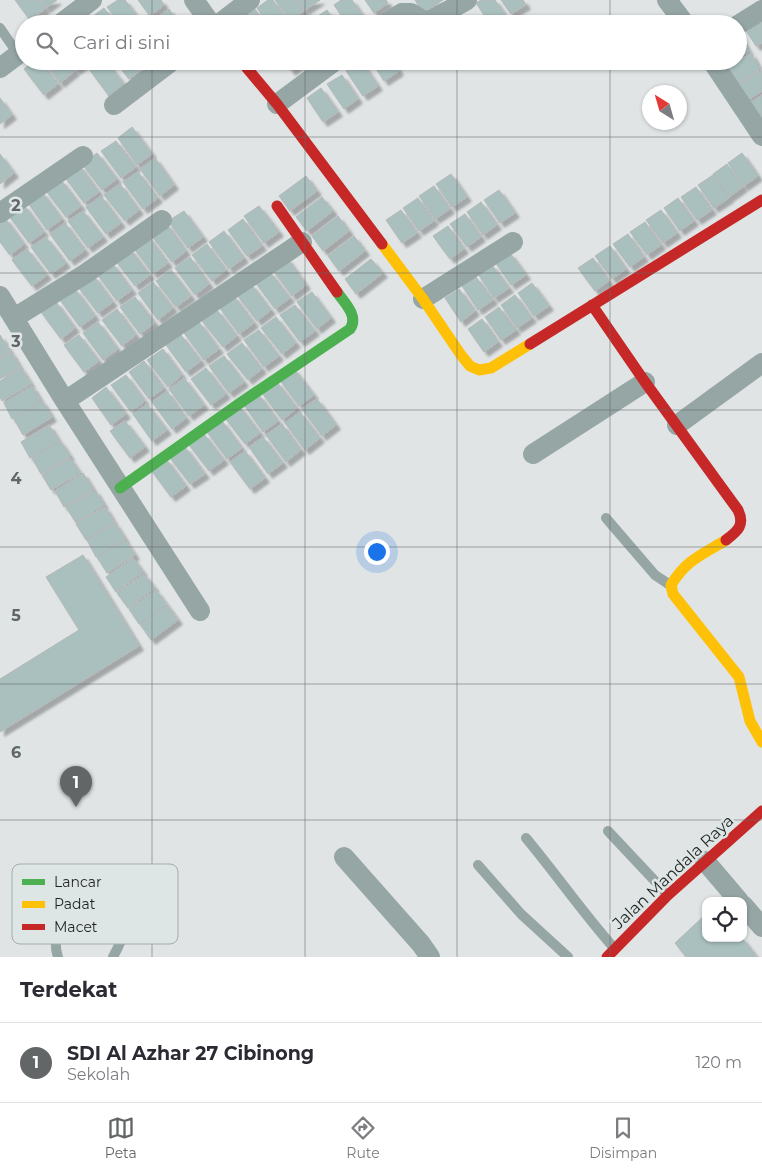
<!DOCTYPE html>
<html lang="id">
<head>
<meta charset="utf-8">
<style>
  :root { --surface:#fff; --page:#f7f7f7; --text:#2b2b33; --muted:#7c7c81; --line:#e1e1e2; --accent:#636666 }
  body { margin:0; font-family:Montserrat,sans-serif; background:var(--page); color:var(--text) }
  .controls { position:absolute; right:15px; bottom:15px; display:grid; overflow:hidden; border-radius:10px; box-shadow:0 1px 4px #0004 }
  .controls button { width:45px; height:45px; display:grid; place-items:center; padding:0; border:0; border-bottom:1px solid var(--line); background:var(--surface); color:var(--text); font:25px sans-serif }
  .compass { position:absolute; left:642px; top:85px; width:45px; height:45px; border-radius:50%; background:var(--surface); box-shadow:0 1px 4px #0004; rotate:323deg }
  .you { position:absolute; left:376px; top:551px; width:18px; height:18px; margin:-12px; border:4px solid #fff; border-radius:50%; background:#1a73e8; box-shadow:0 0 0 8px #1a73e833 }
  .badge { display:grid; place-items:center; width:32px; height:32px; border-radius:50%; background:var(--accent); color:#fff; font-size:16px; font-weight:700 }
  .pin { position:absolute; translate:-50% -41px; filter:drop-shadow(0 1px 2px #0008) }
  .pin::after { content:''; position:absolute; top:26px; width:18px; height:15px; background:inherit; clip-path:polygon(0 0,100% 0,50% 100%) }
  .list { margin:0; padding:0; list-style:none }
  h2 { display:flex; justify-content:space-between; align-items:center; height:65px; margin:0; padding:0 20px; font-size:21px }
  h2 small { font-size:16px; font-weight:400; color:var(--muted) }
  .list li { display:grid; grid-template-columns:32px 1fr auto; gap:15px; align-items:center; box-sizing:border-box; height:80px; padding:0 20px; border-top:1px solid var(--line) }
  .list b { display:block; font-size:19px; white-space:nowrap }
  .list p { margin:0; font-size:16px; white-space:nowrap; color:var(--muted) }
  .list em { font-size:16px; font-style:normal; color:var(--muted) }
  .icon { flex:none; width:28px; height:28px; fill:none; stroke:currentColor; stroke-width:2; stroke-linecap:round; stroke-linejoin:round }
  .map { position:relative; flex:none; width:762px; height:957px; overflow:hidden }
  .search { position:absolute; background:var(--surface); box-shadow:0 1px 4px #0004; left:15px; right:15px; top:15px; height:55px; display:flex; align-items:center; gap:12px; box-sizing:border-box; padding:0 18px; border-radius:28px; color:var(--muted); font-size:19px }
  .sheet { height:145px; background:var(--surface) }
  nav { display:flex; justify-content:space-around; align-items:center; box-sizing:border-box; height:70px; border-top:1px solid var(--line); background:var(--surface); font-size:14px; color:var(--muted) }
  nav a { display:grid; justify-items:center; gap:2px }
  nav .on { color:var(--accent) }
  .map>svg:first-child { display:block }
</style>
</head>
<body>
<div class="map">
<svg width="762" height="957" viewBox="0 0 762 957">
  <defs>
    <filter id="shadow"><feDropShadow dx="4.5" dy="4.5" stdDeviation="1" flood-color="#0004"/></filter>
  </defs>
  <rect width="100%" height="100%" fill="#e0e4e4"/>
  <path fill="#a9c0bf" stroke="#b4b7b7" filter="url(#shadow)" d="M15,0H39L45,9L30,20Z
    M40,0H57L46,8Z
    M118,0H125L142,23L141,24H120L107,7Z
    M138,0H161L164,5L150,16Z
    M268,0H273L288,22L285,24H268L257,8Z
    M275,0H297L304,11L290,20Z
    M298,0H320L305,10Z
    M341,0H352L365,19L358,24H347L334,5Z
    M365,0H386L388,3L374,13Z
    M415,0H443L423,13Z
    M481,0H495L507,18L498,24H490L476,3Z
    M501,0H523L526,5L511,14Z
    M104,8L116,24H93L89,19Z
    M169,9L180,24H157L154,20Z
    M255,9L266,24H244L241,19Z
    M327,10L337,24H315L312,20Z
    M762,21V43L756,46L747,32Z
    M740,36L749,51L738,58V37Z
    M751,53L760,69L737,84L727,69Z
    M34,61H41L58,84L44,95L24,69Z
    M44,61H67L75,71L60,83Z
    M69,61H88L76,70Z
    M100,61H106L124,84L109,96L89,69Z
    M115,61H138L144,68L129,79Z
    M284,61H305L291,71Z
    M361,61L378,86L363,96L346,71Z
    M371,61H393L399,71L384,81Z
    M762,70V91L748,100L738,85Z
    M342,75L358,99L344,109L327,84Z
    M321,88L338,112L323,122L307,98Z
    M762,95V116L760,118L750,103Z
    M0,98L12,115L0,124Z
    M132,127L152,154L137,165L118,138Z
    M116,141L136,167L121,178L101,151Z
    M97,153L117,179L102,190L82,164Z
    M742,153L758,176L744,186L728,163Z
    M0,154L14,173L0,184Z
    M155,158L174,185L160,196L140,169Z
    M727,164L743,187L729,197L713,174Z
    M79,165L99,192L84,203L64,176Z
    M138,172L158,198L143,209L123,182Z
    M451,174L467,197L452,207L436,184Z
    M713,175L729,198L714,208L698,185Z
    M306,176L317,191L290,211L279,196Z
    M61,180L81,206L66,217L46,191Z
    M120,184L139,210L125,221L104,195Z
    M434,186L450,209L435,219L419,196Z
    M696,187L712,210L697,220L681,197Z
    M499,190L515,213L500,223L484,200Z
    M42,192L62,219L47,230L28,203Z
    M101,196L121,223L106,234L86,207Z
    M322,197L333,211L307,231L296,217Z
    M418,198L434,221L419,231L403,208Z
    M678,198L694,221L680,231L664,208Z
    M481,202L497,225L483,235L467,212Z
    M24,205L44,232L29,243L9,216Z
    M259,206L279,232L264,243L244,216Z
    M401,210L417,233L402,243L386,220Z
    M661,210L677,233L663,243L646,220Z
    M83,211L103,237L88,248L68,221Z
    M184,211L203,237L188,248L168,221Z
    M465,214L481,237L467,247L450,224Z
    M338,216L349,231L323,251L312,236Z
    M5,218L24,244L10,255L0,242V222Z
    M243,219L262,246L247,256L228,230Z
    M645,222L661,245L647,255L630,232Z
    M65,223L85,250L70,261L50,234Z
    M167,224L186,251L172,262L151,235Z
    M448,226L464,249L450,259L433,236Z
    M224,231L244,258L229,269L209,242Z
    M628,234L644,257L630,267L613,244Z
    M148,236L168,263L153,274L133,247Z
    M354,236L365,251L339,271L328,256Z
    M46,237L66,263L51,274L31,247Z
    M207,244L226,270L212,281L192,255Z
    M610,246L626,269L612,279L595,256Z
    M27,249L47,275L32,286L12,260Z
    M130,249L150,275L135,286L115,260Z
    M510,253L526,275L511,285L495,262Z
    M190,257L209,284L195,295L175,268Z
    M287,258L306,285L292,296L272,269Z
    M593,258L609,281L595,291L578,268Z
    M371,259L383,273L356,294L345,279Z
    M112,263L132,290L117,301L97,274Z
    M492,265L509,288L494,298L478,274Z
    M171,270L191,296L176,307L156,281Z
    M270,272L290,298L275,309L255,282Z
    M94,276L113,302L98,313L78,287Z
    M476,277L493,300L478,310L462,286Z
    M153,282L173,308L158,320L138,293Z
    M532,283L549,306L534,316L518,293Z
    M251,284L271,310L257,321L237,295Z
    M75,289L95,316L80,327L60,300Z
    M459,289L475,311L461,322L445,298Z
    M312,292L331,318L317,329L297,302Z
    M515,295L532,318L517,328L501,305Z
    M234,296L254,323L239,334L219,307Z
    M135,297L155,323L140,334L120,307Z
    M56,302L75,328L61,339L41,312Z
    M295,305L315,331L300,342L280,315Z
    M499,307L516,330L501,340L485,317Z
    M117,309L136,335L122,346L102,320Z
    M217,310L237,336L223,347L202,321Z
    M276,317L296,343L282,354L261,328Z
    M482,319L498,342L484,352L468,329Z
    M98,322L118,349L103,360L83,333Z
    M199,322L219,349L204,360L184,333Z
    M259,330L279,356L264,367L244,340Z
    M0,335L10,351L0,357Z
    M79,335L99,361L84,372L64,345Z
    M181,335L201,361L186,372L166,345Z
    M242,343L262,369L248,380L227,354Z
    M163,349L182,375L168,387L147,360Z
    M11,352L20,367L0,379V358Z
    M224,356L244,382L229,393L209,366Z
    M144,361L164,388L149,399L129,372Z
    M21,368L31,384L2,401L0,397V381Z
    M206,368L226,394L211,405L191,379Z
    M294,369L314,395L299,406L279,379Z
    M126,375L145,401L131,412L111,385Z
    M184,378L204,405L189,416L169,389Z
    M277,382L297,408L282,420L262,393Z
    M32,386L41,401L12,419L4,403Z
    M106,387L126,414L111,425L92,398Z
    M167,391L186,418L172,429L152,402Z
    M259,395L278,421L263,432L244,405Z
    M317,399L336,425L322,436L302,409Z
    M42,401L52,417L23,435L14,419Z
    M147,404L167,430L152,441L133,414Z
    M240,407L260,433L245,444L225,418Z
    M300,412L320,438L305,450L285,423Z
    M125,421L145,447L130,458L110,431Z
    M222,421L242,448L227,459L207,432Z
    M282,424L301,450L286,462L266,435Z
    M49,425L59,441L30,458L21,442Z
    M204,434L224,460L209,471L189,445Z
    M263,437L283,463L268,474L249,447Z
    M60,441L70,456L41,474L32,458Z
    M185,447L205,474L190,484L170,458Z
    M245,451L265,478L250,489L230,462Z
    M70,458L80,473L51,490L42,475Z
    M166,459L186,486L171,497L151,470Z
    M83,473L93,489L64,507L55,491Z
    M95,490L104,505L76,523L66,507Z
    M105,507L114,522L86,540L76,524Z
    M115,523L125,539L96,557L87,540Z
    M125,540L135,555L107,573L97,557Z
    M83,555L139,646L0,732V679L79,630L46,577Z
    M133,558L143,572L116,592L106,577Z
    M144,574L155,588L128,608L117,593Z
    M156,590L167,605L139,624L129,609Z
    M167,605L178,620L151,640L140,624Z
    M706,914V938H742L757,957H686L675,943Z"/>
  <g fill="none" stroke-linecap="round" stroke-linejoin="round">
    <path stroke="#95a6a4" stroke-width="10" d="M0,28L18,54
      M606,518L655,575L670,585
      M608,831L668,895
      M526,838C556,874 583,913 614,948
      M478,865L521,914L568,957
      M58,957C56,951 55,944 57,938C61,925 81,907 94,906C109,904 123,921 122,936C121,943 116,951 113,957"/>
    <path stroke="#95a6a4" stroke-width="20" d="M194,0L211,24
      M667,0L685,24
      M60,24L92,0
      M219,24L250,0
      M384,24L402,13H411L422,20L430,21L467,0
      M738,25L762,10
      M712,61L762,136
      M0,68L24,50
      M277,104L335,61
      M114,105L172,61
      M0,213L83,156
      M0,296L65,401L200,611
      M423,299L513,242
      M14,318L85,274L162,220
      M65,401L302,242
      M677,425L762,363
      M533,454L645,382
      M344,857L421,944L430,957
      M705,861L739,901
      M743,905L762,927"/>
    <path stroke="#4caf50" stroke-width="11" d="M120,488L243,401L350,329C359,316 344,302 337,292"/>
    <path stroke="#ffc107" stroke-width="11" d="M382,244L423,299L461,355L470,366L479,370L491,368L530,344
      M726,540C702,555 687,559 671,585L673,594L739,677L750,721L762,742"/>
    <path stroke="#c62828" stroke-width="11" d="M241,61L277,104L382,244
      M277,206L337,292
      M592,305L645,382L738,510C745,525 738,531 726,540
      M530,344L762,200
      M607,957L668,895L762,811"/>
  </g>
  <path fill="none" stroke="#636666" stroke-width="1" stroke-opacity="0.55" d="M152,0V24M305,0V24M457,0V24M610,0V24M152,61V957M305,61V957M457,61V957M610,61V957M0,137H762M0,273H762M0,410H762M0,547H762M0,684H762M0,820H762"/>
  <g text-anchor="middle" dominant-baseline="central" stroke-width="5" stroke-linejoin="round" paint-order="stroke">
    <g font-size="16" fill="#1f2222" stroke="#dee6e5">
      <text transform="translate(673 872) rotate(-43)">Jalan Mandala Raya</text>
    </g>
  </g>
  <rect x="12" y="864" width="166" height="80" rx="8" fill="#dee6e5" stroke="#a5abaa" stroke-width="1"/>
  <rect x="22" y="879" width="23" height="6" fill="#4caf50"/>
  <rect x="22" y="901" width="23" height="7" fill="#ffc107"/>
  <rect x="22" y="924" width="23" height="6" fill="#c62828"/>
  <g font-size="14" fill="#1f2222">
    <text x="54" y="887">Lancar</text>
    <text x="54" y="909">Padat</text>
    <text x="54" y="932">Macet</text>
  </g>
  <g font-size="16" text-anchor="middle" font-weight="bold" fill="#636666" stroke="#dee6e5" stroke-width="5" stroke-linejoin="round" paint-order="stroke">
    <text x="16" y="211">2</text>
    <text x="16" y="347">3</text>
    <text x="16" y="484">4</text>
    <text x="16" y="621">5</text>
    <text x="16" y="758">6</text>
  </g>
</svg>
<div class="controls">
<button><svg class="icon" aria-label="locate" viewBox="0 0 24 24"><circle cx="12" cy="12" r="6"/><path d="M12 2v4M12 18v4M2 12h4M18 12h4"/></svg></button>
</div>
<svg class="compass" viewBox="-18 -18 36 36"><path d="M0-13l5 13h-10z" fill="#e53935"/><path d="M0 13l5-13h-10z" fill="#7c7c81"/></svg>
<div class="you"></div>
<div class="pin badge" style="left:76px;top:807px">1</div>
<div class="search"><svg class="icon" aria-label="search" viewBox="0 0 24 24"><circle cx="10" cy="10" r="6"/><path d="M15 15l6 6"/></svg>Cari di sini</div>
</div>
<section class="sheet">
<h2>Terdekat<small></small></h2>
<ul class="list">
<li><span class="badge">1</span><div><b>SDI Al Azhar 27 Cibinong</b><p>Sekolah</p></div><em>120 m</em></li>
</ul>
</section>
<nav>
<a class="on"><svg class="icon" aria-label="map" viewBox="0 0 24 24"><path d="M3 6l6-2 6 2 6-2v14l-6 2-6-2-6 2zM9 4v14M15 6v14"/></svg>Peta</a>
<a><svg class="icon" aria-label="directions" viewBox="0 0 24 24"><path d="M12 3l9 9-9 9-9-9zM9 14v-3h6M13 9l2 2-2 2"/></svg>Rute</a>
<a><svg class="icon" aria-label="saved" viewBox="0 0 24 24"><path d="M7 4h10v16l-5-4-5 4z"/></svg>Disimpan</a>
</nav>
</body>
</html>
